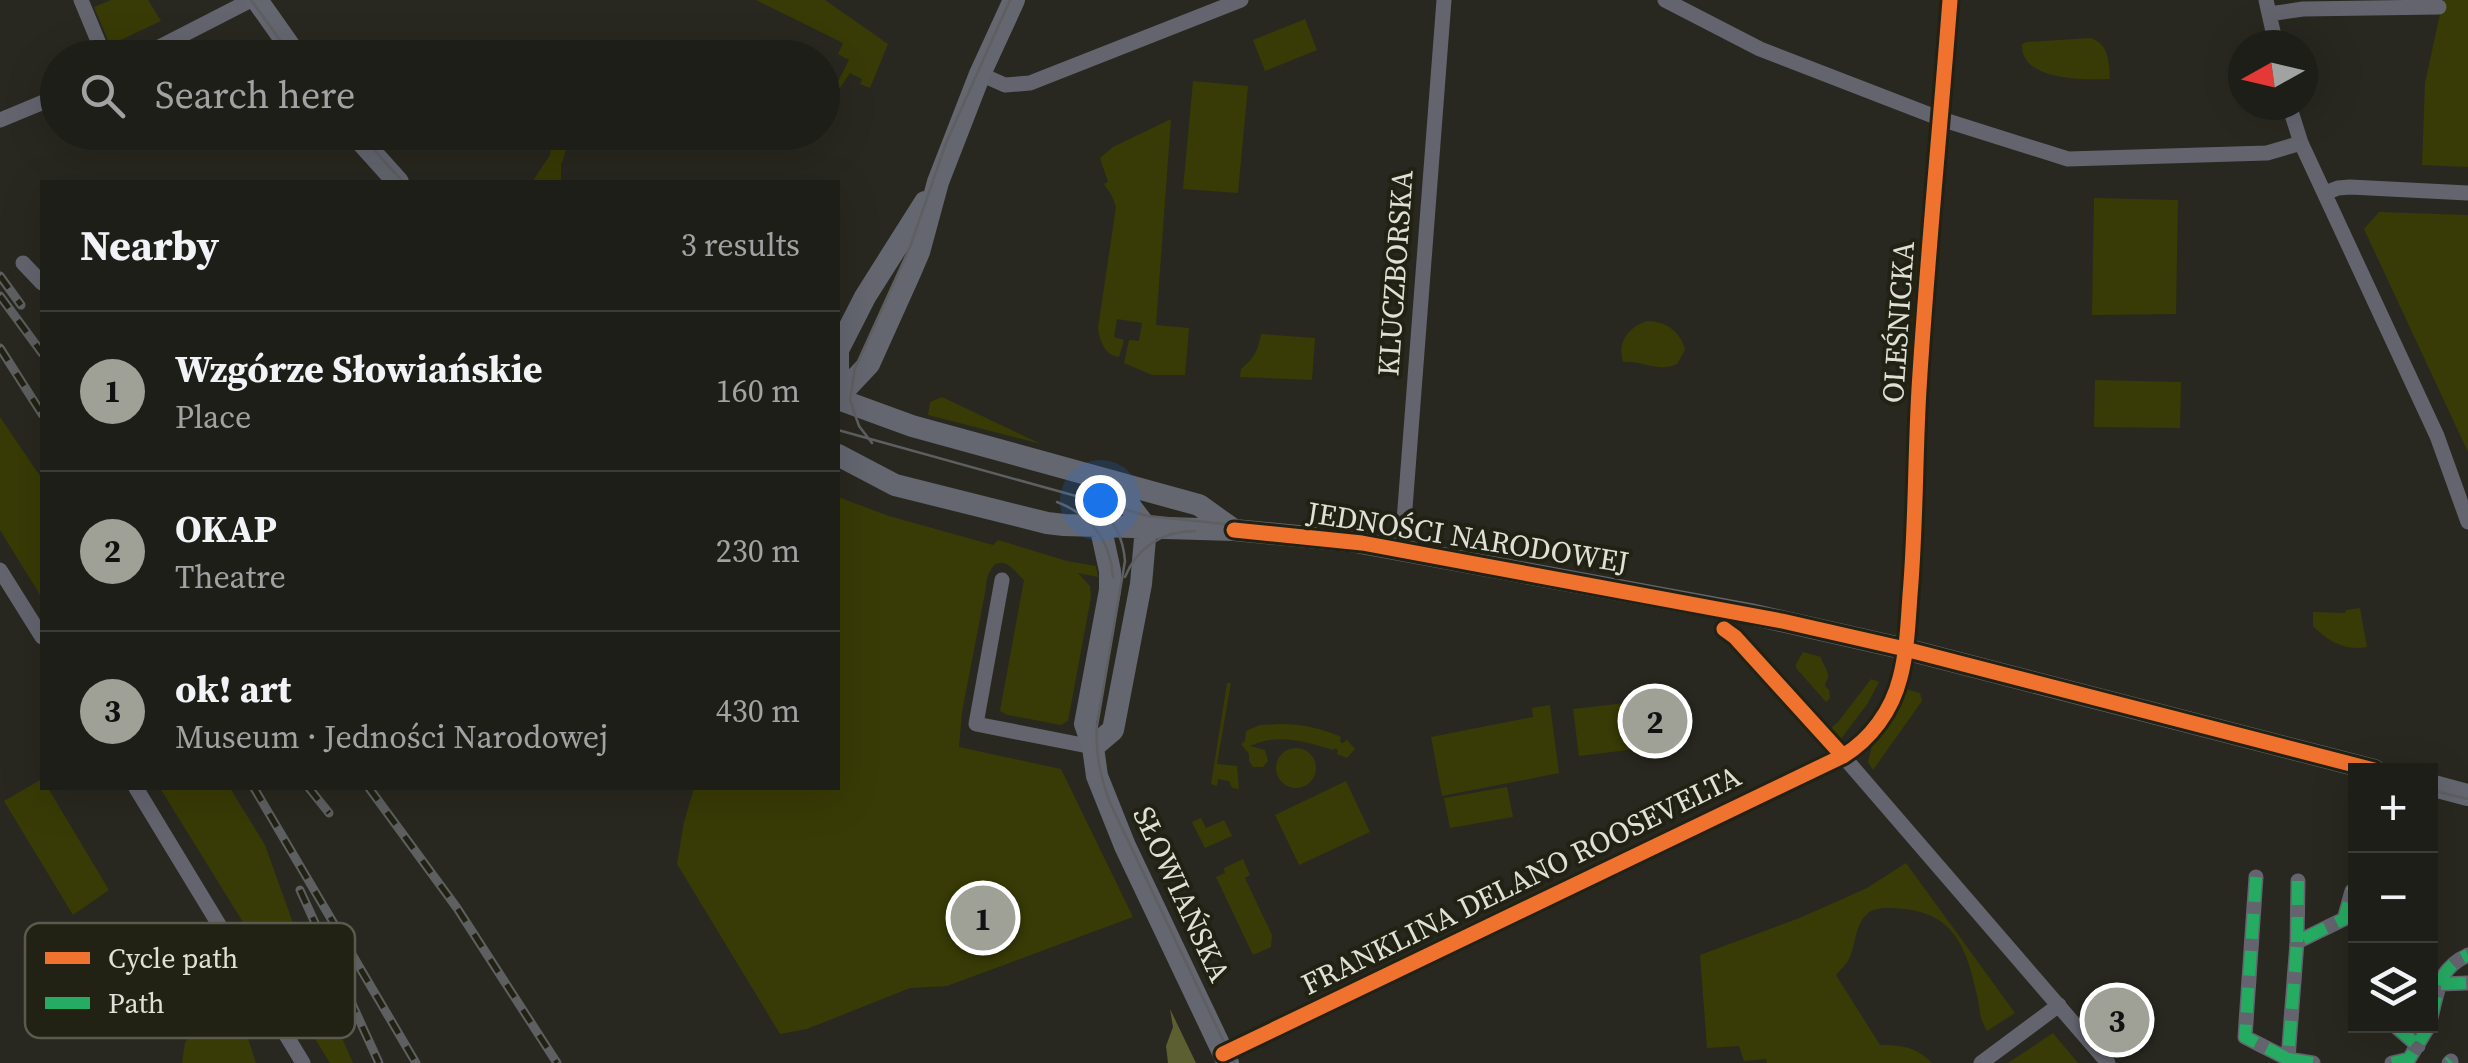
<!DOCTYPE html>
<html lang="en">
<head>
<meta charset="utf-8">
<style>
  :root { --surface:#1e1e18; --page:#2b2b25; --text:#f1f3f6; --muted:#a1a2a2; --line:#3c3c37; --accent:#9fa096 }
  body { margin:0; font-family:"Source Serif 4",serif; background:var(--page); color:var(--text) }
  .controls { position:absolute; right:30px; bottom:30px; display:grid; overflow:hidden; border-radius:0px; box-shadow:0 10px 40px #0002 }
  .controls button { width:90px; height:90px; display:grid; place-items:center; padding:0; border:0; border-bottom:2px solid var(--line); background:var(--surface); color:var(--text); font:50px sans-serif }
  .compass { position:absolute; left:2228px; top:30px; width:90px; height:90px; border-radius:50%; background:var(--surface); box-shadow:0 10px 40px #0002; rotate:262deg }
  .you { position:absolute; left:1100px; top:500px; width:35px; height:35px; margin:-25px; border:8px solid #fff; border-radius:50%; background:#1a73e8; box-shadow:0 0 0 15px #1a73e833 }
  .badge { display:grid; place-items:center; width:65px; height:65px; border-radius:50%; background:var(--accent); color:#111; font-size:32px; font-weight:700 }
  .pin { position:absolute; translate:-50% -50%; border:5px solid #fff; box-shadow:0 2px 10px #0006 }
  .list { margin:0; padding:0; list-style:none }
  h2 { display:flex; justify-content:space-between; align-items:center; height:130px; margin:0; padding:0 40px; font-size:42px }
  h2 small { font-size:32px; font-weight:400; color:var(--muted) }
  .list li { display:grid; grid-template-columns:65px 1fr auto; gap:30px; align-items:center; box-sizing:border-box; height:160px; padding:0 40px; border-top:2px solid var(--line) }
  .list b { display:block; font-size:38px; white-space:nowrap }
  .list p { margin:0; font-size:32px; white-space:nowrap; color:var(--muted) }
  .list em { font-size:32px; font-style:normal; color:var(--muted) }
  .icon { flex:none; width:55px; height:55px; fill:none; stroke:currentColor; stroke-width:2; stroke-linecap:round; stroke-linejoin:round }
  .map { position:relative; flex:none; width:2468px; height:1063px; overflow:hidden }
  .search { position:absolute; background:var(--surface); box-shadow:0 10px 40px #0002; left:40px; top:40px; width:800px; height:110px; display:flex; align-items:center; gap:25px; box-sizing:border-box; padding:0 35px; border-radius:55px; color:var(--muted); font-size:38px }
  .panel { position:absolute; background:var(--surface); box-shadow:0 10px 40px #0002; left:40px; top:180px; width:800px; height:610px; border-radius:0px }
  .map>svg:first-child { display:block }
</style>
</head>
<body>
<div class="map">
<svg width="2468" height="1063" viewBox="0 0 2468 1063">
  <rect width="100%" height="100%" fill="#282820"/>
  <path fill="#383b05" d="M111,0H148L161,21L110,45L94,7Z
    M756,0H825L888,44L870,88L860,84L862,79L850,73L834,97L828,98L823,95V85L834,89L849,60L838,54L843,43Z
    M2443,0H2468V167L2422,165L2425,83Z
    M1305,19L1317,50L1265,71L1253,40Z
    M2090,38C2109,43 2109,62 2110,79C2084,80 2020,81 2022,44L2027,42Z
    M1193,81L1248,86L1238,193L1183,189Z
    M1171,119L1156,325L1189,328L1185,375H1152L1124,363L1129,340L1139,341L1142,323L1117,319L1114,337L1124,340L1119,357C1104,355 1100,341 1098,328L1116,207L1112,196L1104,184L1108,182L1100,158L1113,147Z
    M558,133H569L570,138L561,165V182H532L550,155L553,140Z
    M2094,198L2178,200L2176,314L2092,315Z
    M2379,212L2468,215V452L2364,229Z
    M1647,321C1666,321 1681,332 1685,350L1677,364C1658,373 1642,360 1623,362C1617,343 1628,327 1647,321Z
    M1261,334L1315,338L1312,380L1240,377L1241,369C1254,358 1258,351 1261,334Z
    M2095,380L2181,382L2180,428L2094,427Z
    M942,397L1041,444L928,415L930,402Z
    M0,417L42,479V598L0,530Z
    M838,497L889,516L993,545L998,540L1067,561L1096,566L1098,577L1078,573L1090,586L1091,597L1068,721L1061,725L1008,715L1000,711L1024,580C1020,577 1017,572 1012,568C996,553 986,573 986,588L962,712L959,747L1061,769L1133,917L947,986L910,988L807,1029L780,1034L677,864L684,822L694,788H838Z
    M2360,608L2367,647C2346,651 2328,642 2313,626V612L2345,613L2346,610Z
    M1803,652L1821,657C1822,664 1829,670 1828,678C1827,681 1825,683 1825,686L1829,690L1830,698L1826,702L1796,668V664Z
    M1871,679L1879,682L1868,703L1841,739H1837L1829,730L1838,722Z
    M1227,683H1231L1217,764L1237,766L1239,789L1232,788L1229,781L1218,779L1217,786L1211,784Z
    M1906,689L1920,693L1922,701L1873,770L1868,762L1872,745L1897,710Z
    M1634,702L1639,704L1636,716L1641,744L1628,750L1579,756L1573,709Z
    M1550,705L1559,773L1442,796L1431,737L1533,717L1532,708Z
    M1280,724C1302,724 1321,728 1341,737L1340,742L1343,743L1347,740L1355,749L1347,758L1337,754L1338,750L1335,748L1333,750C1305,741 1277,733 1250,746L1265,750L1268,761L1263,767H1253L1249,761V754L1241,744L1245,741L1246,731L1260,725Z
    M1276 768a20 20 0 1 1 40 0a20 20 0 1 1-40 0Z
    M42,779V788H48L109,890L73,915L4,801Z
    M1346,781L1370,832L1299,865L1275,815Z
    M1507,787L1513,817L1450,828L1444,798Z
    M160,788H230L265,845L298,937L353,1063H330Z
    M1201,818L1206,828L1224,820L1232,836L1205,848L1192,822Z
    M1243,859L1250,875L1245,878L1272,935L1271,947L1253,955L1216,877L1225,873L1224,868Z
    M1906,863L2015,1013L1987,1031C1978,1014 1981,1012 1977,995C1967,950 1955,914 1904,909C1892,908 1875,906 1867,914C1855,925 1856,943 1850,957C1847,964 1841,969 1836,975L1880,1045C1901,1045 1917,1047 1932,1063H1767L1766,1059L1744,1061L1739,1046L1707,1048L1700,955L1802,917L1867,888Z
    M209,955L236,1002L256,1063H182L185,1043L208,1002L206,970L202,960Z
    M2053,1033L2078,1063H2008Z"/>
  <path fill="#5c5f2f" d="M1170,1009L1196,1063H1168L1166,1046L1173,1027Z"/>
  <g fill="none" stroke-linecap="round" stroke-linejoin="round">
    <path stroke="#63646e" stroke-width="15" d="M81,0L105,58
      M1665,0L1760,49L1941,119L2068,159L2267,153L2301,143
      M2266,0L2276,45
      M2269,14L2303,9L2439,7
      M138,58L251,0
      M980,74L1005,85L1030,83L1241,0
      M2289,105L2301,143L2437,436L2468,522
      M0,120L58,96
      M2325,193L2338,188L2350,187L2468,193
      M23,263L42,283
      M1397,550L1404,521L1444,0
      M0,570L42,637
      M1002,580L976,724L1093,747
      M1843,756L2108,1063
      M136,788L303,1063
      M2256,877L2245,1037L2288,1059L2297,942L2344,919L2352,891L2356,888
      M2297,942L2298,881
      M2441,984L2468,983
      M2430,1021C2439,990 2437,969 2468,955
      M2395,1026L2418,1046
      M1223,1054L1843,756C1871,739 1892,710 1900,678C1907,652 1908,623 1910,595C1916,526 1915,457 1919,389C1927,259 1940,130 1950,0
      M2288,1059L2313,1063
      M1981,1063L2059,1005
      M2392,1063L2409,1059L2429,1026
      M2449,1063L2451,1061"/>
    <path stroke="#646670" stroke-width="22" d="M257,0L298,58
      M353,132L398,182
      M838,384V350L865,297L925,202
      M838,397L869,364L910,273L919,252L938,182L980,74L1014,0
      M838,399L912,426L1199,505L1234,530
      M838,455L895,485L1047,523L1064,525L1234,530L1350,541L1750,614L1905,649L2374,770
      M1100,525L1110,571V590L1085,724L1093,747L1097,776L1125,846L1228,1063
      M1093,747L1113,730L1141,584L1146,527L1112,482
      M2430,785L2468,795"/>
    <path stroke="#5e5f61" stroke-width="2.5" d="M251,0L293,58
      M358,132L403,182
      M838,430L1148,516L1349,537L1783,616L1893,642L2383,770
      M872,443L859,426L850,400L855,368L910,247L946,143L1010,0
      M1057,502C1091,515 1110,540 1113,577
      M1091,503C1112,516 1123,535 1125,561L1097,726C1095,755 1101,779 1111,805L1234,1063
      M1125,577C1137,547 1163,531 1195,531
      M2430,790L2468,799"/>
    <g stroke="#5e5f61" stroke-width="9">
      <path id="rail" d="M0,276L21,305
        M0,296L42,353
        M0,348L42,414
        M254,788L416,1063
        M309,788L329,813
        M369,788L457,908L557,1063
        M300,890L379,1063"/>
    </g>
    <use href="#rail" stroke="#212213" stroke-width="5" stroke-dasharray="15" stroke-linecap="butt"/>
    <path stroke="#26ab63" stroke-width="12" stroke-dasharray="25 12" stroke-linecap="butt" d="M2256,877L2245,1037L2288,1059L2297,942L2344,919L2352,891L2356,888
      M2297,942L2298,881
      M2441,984L2468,983
      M2430,1021C2439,990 2437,969 2468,955
      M2395,1026L2418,1046
      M2288,1059L2313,1063
      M2392,1063L2409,1059L2429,1026
      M2449,1063L2451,1061"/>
    <g stroke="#212213" stroke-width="21">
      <path id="cycleway" d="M1234,530L1362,543L1782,621L1905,649L2374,770
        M1724,629L1735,637L1843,756
        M1223,1054L1843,756C1871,739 1892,710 1900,678C1907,652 1908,623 1910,595C1916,526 1915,457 1919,389C1927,259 1940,130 1950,0"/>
    </g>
    <use href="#cycleway" stroke="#ef722f" stroke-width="15"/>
  </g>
  <g text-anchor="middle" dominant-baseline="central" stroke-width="8" stroke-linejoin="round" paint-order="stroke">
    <g font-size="30" fill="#dfe0d6" stroke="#212213">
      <text transform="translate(1395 273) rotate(-86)">KLUCZBORSKA</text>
      <text transform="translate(1898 322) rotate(-86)">OLEŚNICKA</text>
      <text transform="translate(1468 537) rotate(9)">JEDNOŚCI NARODOWEJ</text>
      <text transform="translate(1521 880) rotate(-26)">FRANKLINA DELANO ROOSEVELTA</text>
      <text transform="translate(1182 894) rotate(65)">SŁOWIAŃSKA</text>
    </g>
  </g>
  <rect x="25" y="923" width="330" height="115" rx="15" fill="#212213" stroke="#5a5b4e" stroke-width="2.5"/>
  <rect x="45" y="952" width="45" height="12" fill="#ef722f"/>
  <rect x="45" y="997" width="45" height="12" fill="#26ab63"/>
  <g font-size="28" fill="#dfe0d6">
    <text x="108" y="968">Cycle path</text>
    <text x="108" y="1013">Path</text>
  </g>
</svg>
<div class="controls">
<button>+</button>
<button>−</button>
<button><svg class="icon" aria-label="layers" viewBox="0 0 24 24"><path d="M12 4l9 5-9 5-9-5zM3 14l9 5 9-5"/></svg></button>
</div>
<svg class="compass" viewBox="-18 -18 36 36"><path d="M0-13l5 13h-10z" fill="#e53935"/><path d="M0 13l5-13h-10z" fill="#a1a2a2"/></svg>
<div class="you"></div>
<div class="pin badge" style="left:983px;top:918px">1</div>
<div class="pin badge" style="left:1655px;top:721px">2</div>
<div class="pin badge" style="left:2117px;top:1020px">3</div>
<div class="search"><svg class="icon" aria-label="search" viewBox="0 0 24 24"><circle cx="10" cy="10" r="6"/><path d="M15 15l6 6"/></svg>Search here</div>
<section class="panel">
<h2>Nearby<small>3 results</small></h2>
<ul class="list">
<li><span class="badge">1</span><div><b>Wzgórze Słowiańskie</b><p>Place</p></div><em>160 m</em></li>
<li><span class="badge">2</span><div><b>OKAP</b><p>Theatre</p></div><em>230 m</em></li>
<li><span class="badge">3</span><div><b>ok! art</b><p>Museum · Jedności Narodowej</p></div><em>430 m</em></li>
</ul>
</section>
</div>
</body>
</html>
